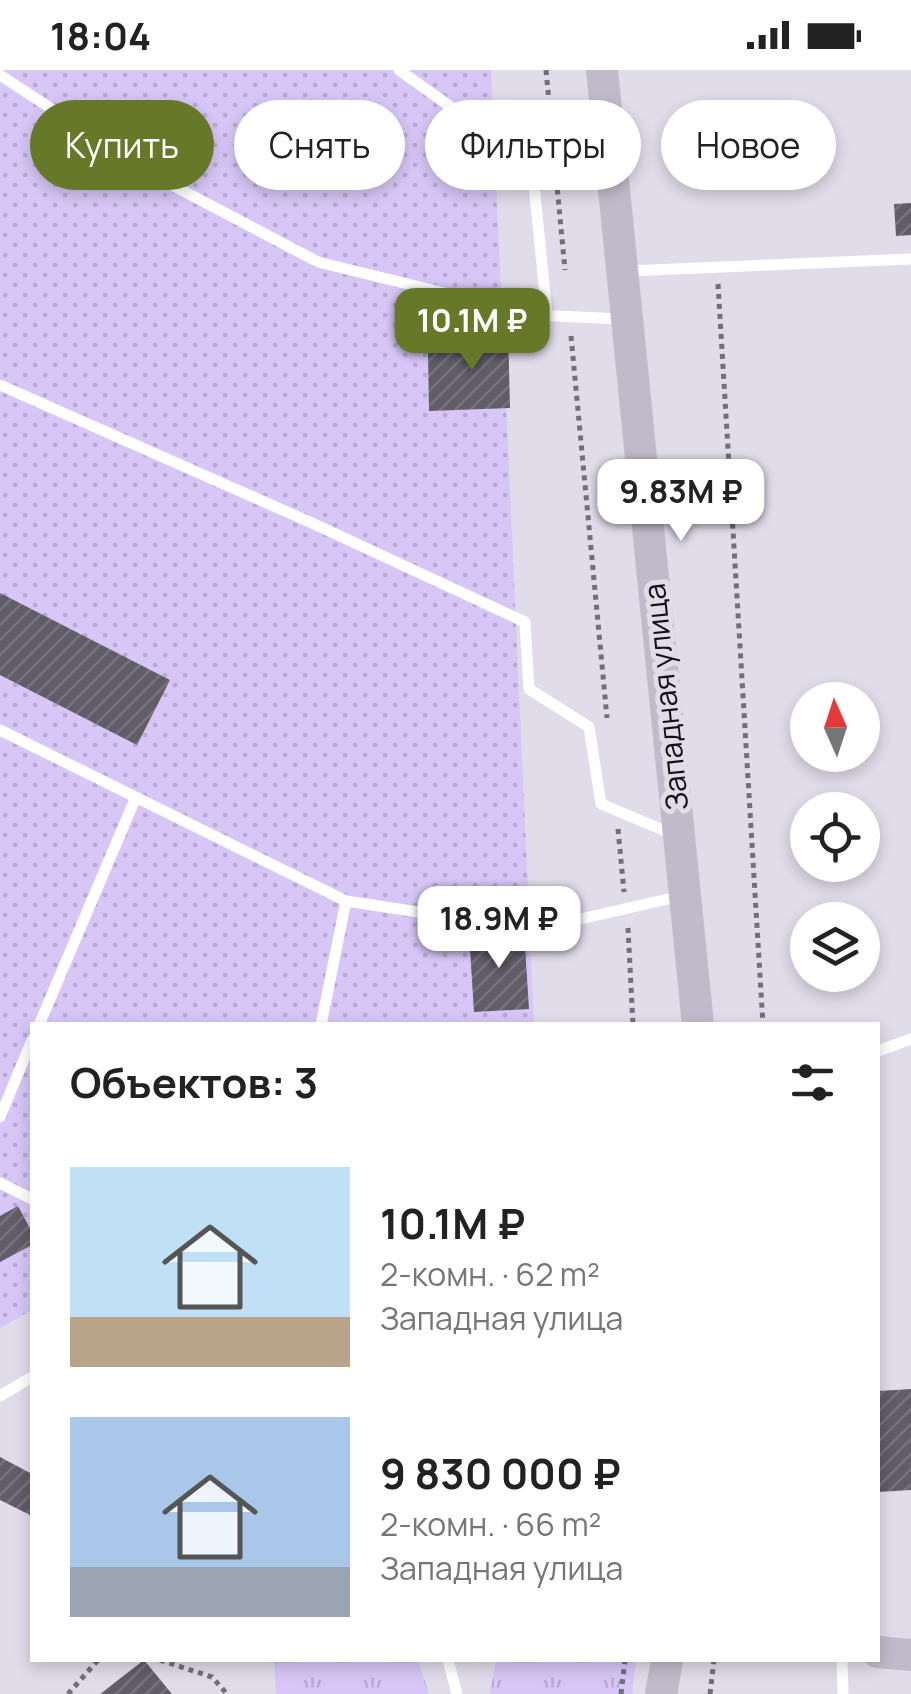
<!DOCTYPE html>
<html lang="ru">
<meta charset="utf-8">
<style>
body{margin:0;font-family:Manrope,sans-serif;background:#f2f2f2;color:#222;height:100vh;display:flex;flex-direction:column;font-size:38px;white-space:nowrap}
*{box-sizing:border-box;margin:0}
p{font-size:32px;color:#767676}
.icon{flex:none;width:55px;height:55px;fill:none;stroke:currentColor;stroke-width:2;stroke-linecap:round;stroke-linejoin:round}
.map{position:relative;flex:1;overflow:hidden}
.drawer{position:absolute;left:30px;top:952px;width:850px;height:640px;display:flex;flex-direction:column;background:#fff;border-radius:0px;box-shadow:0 5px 15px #0003}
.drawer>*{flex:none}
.hud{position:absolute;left:30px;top:30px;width:852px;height:90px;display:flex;gap:20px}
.needle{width:65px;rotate:357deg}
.buttons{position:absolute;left:790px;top:612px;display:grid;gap:20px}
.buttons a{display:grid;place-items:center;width:90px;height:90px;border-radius:50%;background:#fff;box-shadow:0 5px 15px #0003;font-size:50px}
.price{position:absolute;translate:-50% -85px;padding:0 22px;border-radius:20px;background:#fff;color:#222;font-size:32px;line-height:65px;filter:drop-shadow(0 2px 5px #0008)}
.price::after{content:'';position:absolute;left:50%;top:60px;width:30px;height:22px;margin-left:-15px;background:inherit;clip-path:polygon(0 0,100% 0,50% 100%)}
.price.current{background:#677929;color:#fff}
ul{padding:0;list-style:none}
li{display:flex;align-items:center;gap:30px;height:250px;padding:0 40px}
li span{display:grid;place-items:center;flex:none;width:280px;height:200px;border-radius:0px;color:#555}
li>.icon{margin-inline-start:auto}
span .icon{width:120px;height:120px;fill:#fffc;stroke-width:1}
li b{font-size:42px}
h2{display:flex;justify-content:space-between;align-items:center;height:120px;padding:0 40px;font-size:42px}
.chip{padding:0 35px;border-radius:45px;background:#fff;box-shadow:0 5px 15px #0003;font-size:35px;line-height:90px}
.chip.current{background:#677929;color:#fff}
.status{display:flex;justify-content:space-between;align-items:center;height:70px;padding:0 50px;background:#fff;direction:ltr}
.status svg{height:28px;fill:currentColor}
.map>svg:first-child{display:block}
.grass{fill:url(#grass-tufts)}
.garden{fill:url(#garden-dots)}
.building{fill:url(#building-hatch)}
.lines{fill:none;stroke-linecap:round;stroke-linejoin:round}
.path{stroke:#726f78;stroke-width:5;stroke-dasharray:5 5;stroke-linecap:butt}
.service{stroke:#fff;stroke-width:11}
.secondary{stroke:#c1baca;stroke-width:32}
.labels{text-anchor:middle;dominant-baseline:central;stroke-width:10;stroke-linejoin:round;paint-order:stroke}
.street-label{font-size:30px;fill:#121115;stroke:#e1dcea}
</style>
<div class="status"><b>18:04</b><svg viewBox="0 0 49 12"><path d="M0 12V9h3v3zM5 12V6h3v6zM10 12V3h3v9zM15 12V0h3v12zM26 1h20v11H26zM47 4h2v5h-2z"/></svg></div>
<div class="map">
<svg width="911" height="1624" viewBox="0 0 911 1624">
<defs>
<pattern id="grass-tufts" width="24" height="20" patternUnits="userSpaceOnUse" patternTransform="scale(2.5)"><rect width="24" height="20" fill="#d7c6f6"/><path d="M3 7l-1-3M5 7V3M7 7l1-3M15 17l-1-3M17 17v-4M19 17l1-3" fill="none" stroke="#b8a9d2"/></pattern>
<pattern id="garden-dots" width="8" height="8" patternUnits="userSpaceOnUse" patternTransform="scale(2.5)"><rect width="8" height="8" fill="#d7c6f6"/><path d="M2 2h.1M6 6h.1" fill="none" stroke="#b8a9d2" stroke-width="1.8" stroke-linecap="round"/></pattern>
<pattern id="building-hatch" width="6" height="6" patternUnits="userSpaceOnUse" patternTransform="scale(2.5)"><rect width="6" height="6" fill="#605c68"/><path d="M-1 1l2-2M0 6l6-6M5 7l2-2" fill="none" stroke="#76737c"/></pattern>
</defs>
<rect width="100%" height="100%" fill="#e1dcea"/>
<path class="grass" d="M274,1590H418L429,1624H276Z
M496,1590H636L632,1624H490Z"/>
<path class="garden" d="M0,0H491L534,955H32V1240L0,1258Z"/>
<path class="building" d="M911,133V165L896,166L894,134Z
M508,259L510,338L429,341L428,283L460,282V260Z
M0,523L170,610L137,675L0,605Z
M524,861L529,939L474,942L469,863Z
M18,1136L32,1162V1175L0,1192V1146Z
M911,1319V1420L878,1422V1321Z
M0,1387L32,1404V1446L0,1430Z
M144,1590L172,1624H100Z"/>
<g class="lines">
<path class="path" d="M546,0L565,200
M718,214L763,955
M571,266L607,648
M618,759L624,822
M628,858L633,955
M160,1590L212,1607L227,1624
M68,1624L98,1590
M621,1624L625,1590
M710,1624L714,1590"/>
<path class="service" d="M399,0L458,42L527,44L547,245
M0,5L151,104L318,192L534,245L622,249
M626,201L911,189
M0,315L312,453L525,552L529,619L589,657L601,734L675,765
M0,660L346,831L484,852L550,856L681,826
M39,955L136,727
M321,955L346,831
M878,981L911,969
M0,1047L32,970
M0,1113L32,1129
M0,1326L32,1307
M448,1590L457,1624
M842,1590L843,1624"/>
<path class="secondary" d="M602,0L698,955
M878,1582L911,1585
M661,1624L667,1590"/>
</g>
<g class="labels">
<g class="street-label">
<text transform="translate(665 627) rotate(-96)">Западная улица</text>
</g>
</g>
</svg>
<div class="buttons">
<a><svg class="needle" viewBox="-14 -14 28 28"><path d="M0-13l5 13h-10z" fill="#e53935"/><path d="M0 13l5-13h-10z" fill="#767676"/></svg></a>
<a><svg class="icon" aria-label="locate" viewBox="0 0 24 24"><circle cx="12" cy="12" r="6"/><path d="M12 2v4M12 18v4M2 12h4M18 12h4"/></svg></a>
<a><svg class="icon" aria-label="layers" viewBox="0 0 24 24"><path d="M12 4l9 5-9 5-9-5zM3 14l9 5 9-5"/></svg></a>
</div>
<b class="price current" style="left:472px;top:303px">10.1M ₽</b>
<b class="price" style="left:681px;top:474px">9.83M ₽</b>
<b class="price" style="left:499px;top:901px">18.9M ₽</b>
<div class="hud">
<a class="chip current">Купить</a>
<a class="chip">Снять</a>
<a class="chip">Фильтры</a>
<a class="chip">Новое</a>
</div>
<section class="drawer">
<h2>Объектов: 3<svg class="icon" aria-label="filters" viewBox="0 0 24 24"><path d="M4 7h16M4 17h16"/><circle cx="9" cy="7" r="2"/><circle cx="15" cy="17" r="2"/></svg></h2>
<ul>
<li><span style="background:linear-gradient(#bfe0f5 75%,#b9a48a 0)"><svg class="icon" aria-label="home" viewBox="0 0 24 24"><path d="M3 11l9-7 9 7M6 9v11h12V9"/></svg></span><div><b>10.1M ₽</b><p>2-комн. · 62 m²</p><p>Западная улица</p></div></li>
<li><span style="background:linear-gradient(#a9c7e8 75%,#9aa5b1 0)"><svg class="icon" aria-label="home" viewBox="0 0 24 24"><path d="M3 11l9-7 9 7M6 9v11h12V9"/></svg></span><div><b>9 830 000 ₽</b><p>2-комн. · 66 m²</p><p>Западная улица</p></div></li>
</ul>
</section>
</div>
